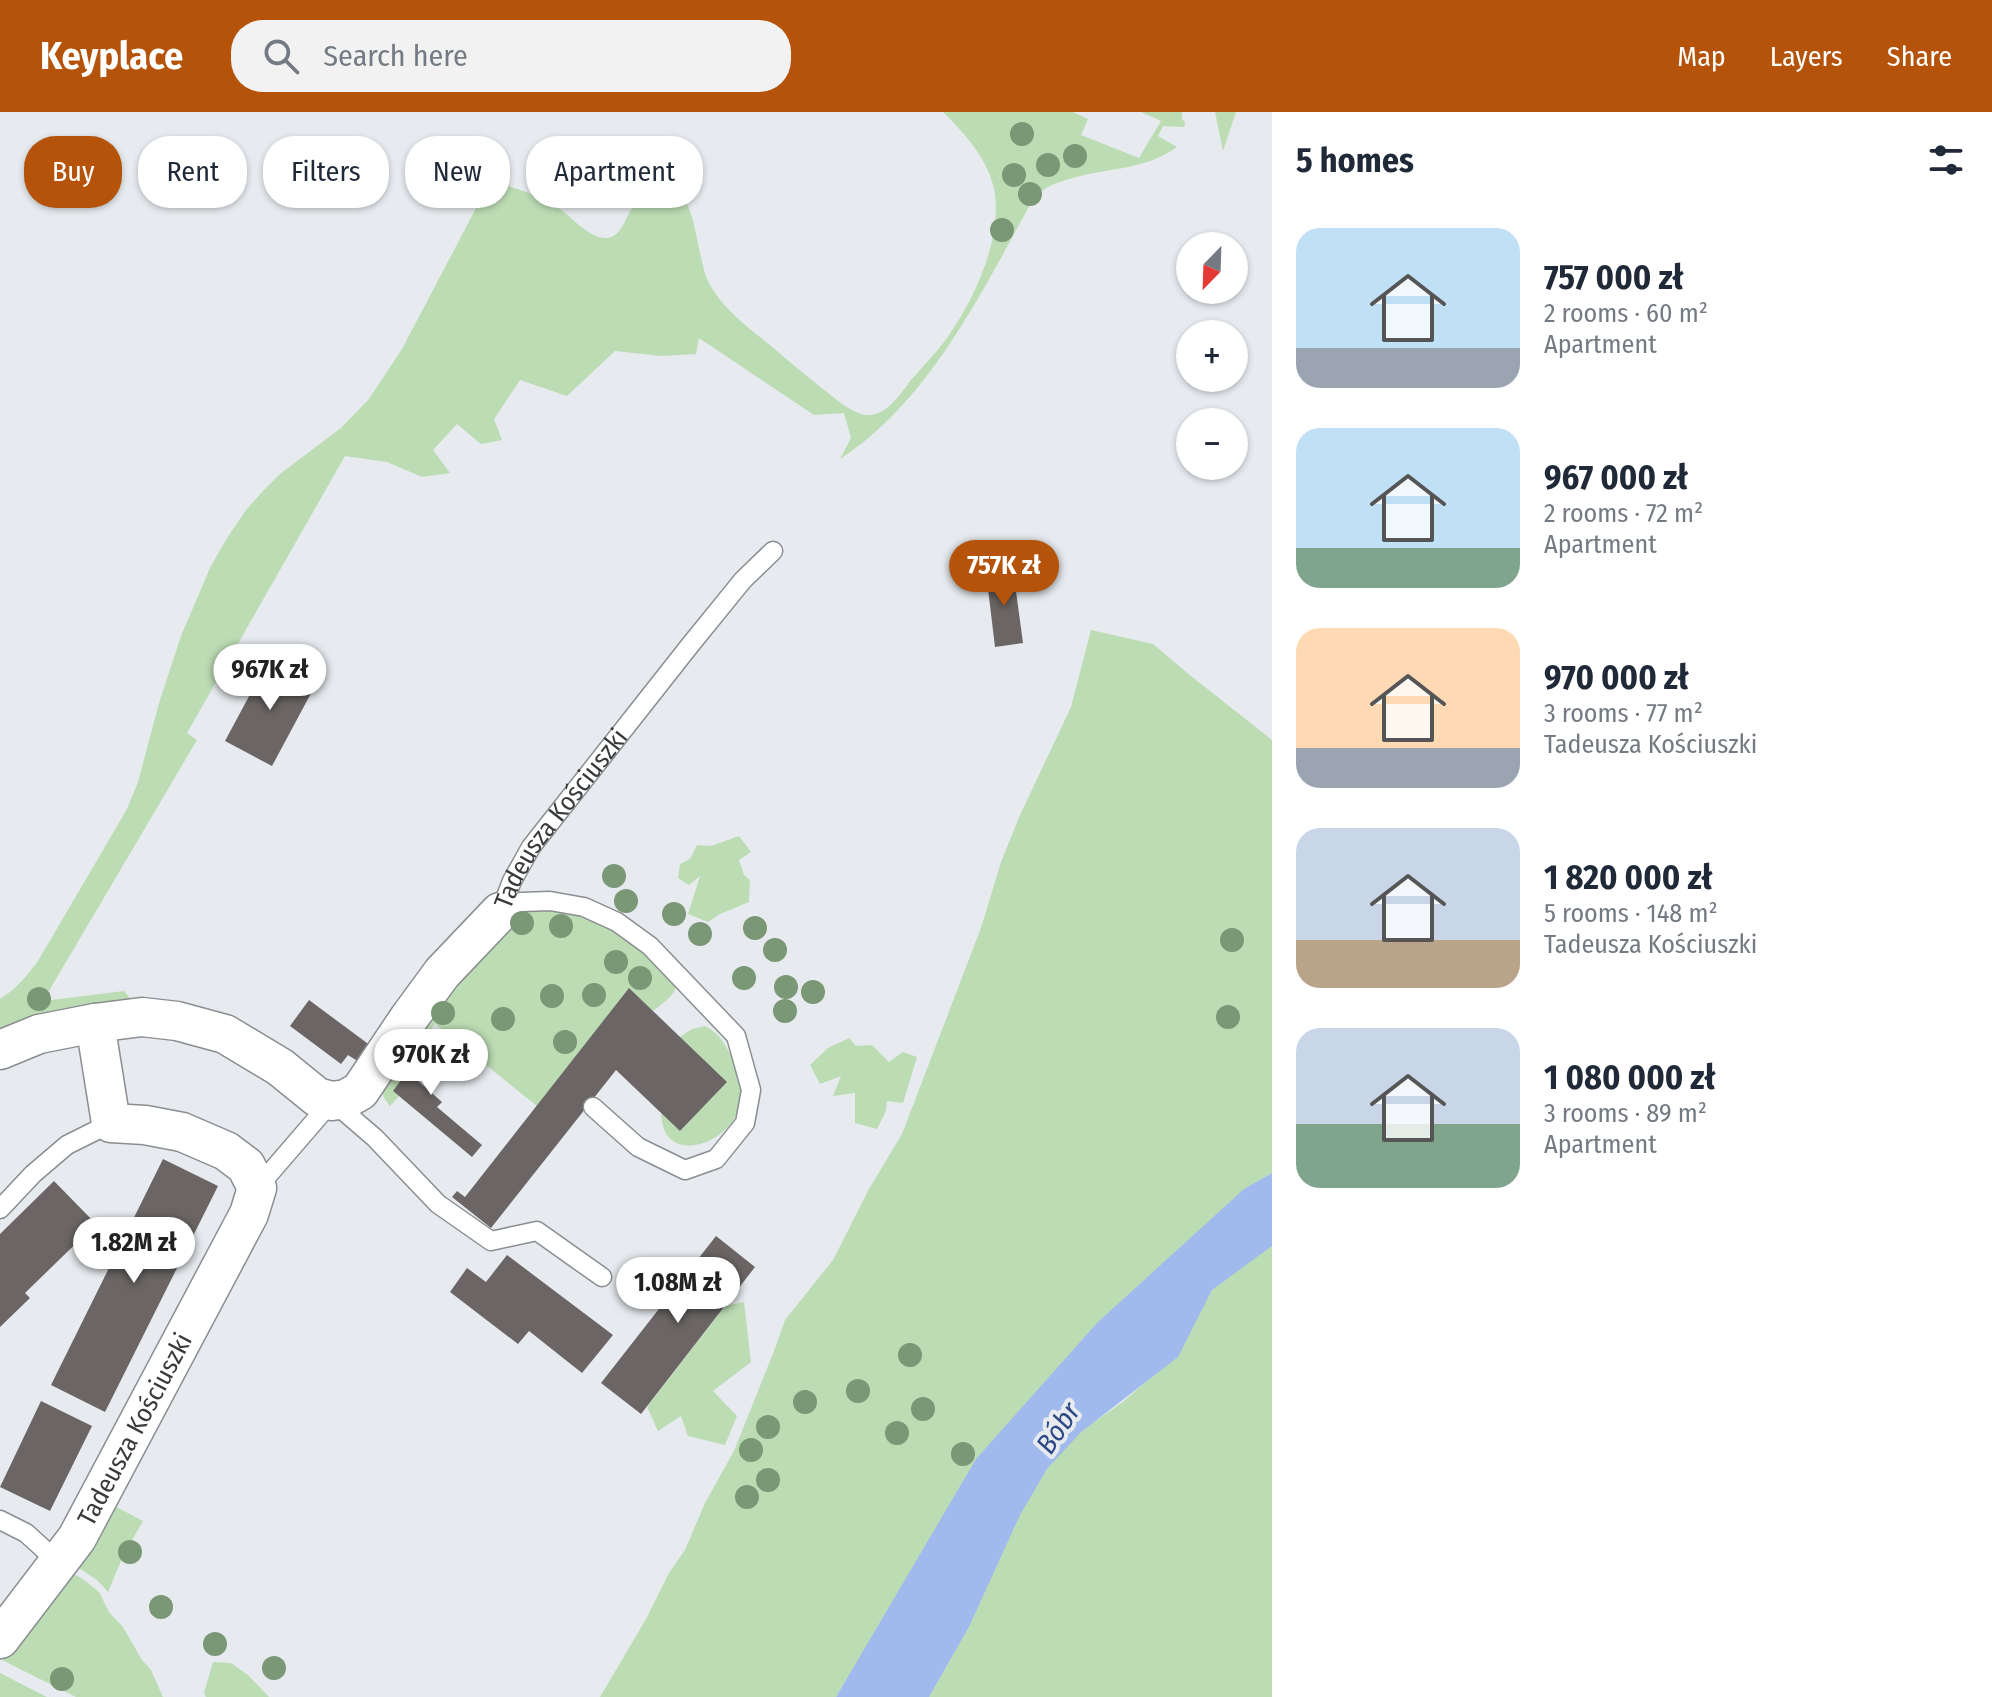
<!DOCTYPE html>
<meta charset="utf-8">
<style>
body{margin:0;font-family:"Fira Sans Condensed",sans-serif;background:#f2f2f3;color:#1f2937;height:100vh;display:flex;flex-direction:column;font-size:30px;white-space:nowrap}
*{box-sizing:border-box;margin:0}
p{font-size:26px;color:#747a83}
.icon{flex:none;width:44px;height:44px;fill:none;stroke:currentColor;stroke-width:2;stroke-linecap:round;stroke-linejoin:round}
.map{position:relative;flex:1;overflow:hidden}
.sheet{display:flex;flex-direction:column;background:#fff;width:720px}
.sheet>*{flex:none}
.top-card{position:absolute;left:24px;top:24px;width:760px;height:72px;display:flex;gap:16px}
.needle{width:52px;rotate:203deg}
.tools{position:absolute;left:1176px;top:120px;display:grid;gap:16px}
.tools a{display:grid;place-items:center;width:72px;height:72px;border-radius:50%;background:#fff;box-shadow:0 2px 6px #0004;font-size:40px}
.price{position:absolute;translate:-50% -68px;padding:0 18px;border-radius:28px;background:#fff;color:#222;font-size:26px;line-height:52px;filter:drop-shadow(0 2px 4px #0008)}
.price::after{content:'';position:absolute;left:50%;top:48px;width:24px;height:18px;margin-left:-12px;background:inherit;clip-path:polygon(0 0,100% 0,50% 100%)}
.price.on{background:#b45309;color:#fff}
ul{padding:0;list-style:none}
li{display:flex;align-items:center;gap:24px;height:200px;padding:0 24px}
li span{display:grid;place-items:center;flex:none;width:224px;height:160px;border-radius:24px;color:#555}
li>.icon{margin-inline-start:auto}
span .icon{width:96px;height:96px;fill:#fffc;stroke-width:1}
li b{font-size:34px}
h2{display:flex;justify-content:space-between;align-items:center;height:96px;padding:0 24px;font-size:34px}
.pill{padding:0 28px;border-radius:32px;background:#fff;box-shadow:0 2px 6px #0004;font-size:28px;line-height:72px}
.pill.on{background:#b45309;color:#fff}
header{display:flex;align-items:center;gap:48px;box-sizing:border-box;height:112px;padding:0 40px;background:#b45309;color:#fff}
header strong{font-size:38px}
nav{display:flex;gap:44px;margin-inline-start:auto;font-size:28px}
.search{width:560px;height:72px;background:#f2f2f3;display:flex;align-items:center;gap:20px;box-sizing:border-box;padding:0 28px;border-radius:32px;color:#747a83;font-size:30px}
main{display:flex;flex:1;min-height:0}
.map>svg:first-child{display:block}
.green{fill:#bcdcb4}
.water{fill:#a1baed}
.building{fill:#6b6665}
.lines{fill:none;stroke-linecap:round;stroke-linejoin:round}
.lane-casing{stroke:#8a8e91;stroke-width:21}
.street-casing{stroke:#8a8e91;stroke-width:41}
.lane{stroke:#fff;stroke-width:18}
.street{stroke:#fff;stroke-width:38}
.tree{fill:#7a9776}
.labels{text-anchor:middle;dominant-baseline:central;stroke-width:8;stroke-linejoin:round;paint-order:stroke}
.street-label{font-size:26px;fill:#393a3c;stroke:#e7ebef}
.water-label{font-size:28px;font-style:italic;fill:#2d4885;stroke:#e7ebef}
</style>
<header>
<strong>Keyplace</strong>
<div class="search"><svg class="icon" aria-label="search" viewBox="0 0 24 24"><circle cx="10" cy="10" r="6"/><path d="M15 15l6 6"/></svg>Search here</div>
<nav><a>Map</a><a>Layers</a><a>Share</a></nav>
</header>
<main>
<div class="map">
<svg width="1272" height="1585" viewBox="0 0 1272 1585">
<rect width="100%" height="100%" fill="#e7ebef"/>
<path class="green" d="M943,0H1073L1088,7L1081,23L1139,46L1161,9L1141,0H1182V7L1185,10L1184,15L1163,14L1158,24L1177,35C1147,57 1111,56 1076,65C1064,69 1052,71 1042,79C1037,83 1033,89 1030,93C980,183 929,289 840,347L851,326L844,301L814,303L699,226L696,242L661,244L615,239L567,284L520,268L494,307L502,328L481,332L457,312L433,338L450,361L422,365L387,350L345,344L187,621L197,628L43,889L124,879L134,891L0,923V887C16,877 27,864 38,849L127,697L138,670L159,591L181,524L210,456L227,426L246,398L263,379L280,362L341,316L369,287L402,237L484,81L493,71C510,72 546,87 560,97C572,106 585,121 599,125C634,135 620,69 667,84C672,85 679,86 684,89C694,94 700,154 708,169C722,197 748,215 771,234C794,254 818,273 842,292C850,297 860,304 870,303C888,302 901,281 911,268C923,254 936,241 947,226C974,188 1001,130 995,82C990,49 966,23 943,0Z
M1215,0H1236L1223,39Z
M1091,518L1153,532L1186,560L1272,628V1061L1245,1077L899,1482L836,1585H600L646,1507L669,1461L685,1438L705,1391L734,1339L774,1239L785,1208L833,1148L869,1077L902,1022L981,816L1001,750L1020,703L1071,595Z
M739,724L751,740L739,748L744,763L750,768L749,790L720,802L708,810L688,802L700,764L689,773L678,766L680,752L690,747L697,733L711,734Z
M524,797C545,797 565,798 585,805C603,811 680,856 675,877C673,885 660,893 653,899L629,877L537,994L435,912L402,955L407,960L394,979L399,984L390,994L384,986L381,975L477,830Z
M705,914C721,922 728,936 734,953C738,962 742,973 742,983C741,1029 662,1061 661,1000L680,1019L726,970L680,925L692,917Z
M849,926L856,934L872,933L889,950L903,940L917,945L903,991L887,989L886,999L877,1017L855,1011V981L833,984L841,964L820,972L810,953L828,936Z
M1272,1129V1585H929L969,1515L1020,1400L1047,1357L1076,1323L1124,1289L1176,1243L1214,1174Z
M744,1190L751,1250L713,1279L737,1304L725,1333L688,1324L681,1304L658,1319L647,1295L725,1194Z
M109,1391L143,1409L123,1444L108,1480L97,1468L71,1451Z
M66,1458L83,1467L99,1480L109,1500L123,1515L142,1548L151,1558L163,1585H76L0,1547Z
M213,1550L231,1551L248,1563L269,1585H206L204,1581Z
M0,1561L47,1585H0Z"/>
<path class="water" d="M1272,1061V1134L1212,1178L1178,1245L1080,1321L1047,1357L1020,1403L969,1515L929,1585H836L976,1347L1097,1211L1244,1077Z"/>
<path class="building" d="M1013,457L1023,531L995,535L986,460Z
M269,547L316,572L272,654L225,629Z
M629,876L727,970L680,1019L616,958L491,1116L452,1085L457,1079L465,1085Z
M309,888L371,934L359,950L348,943L341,952L290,914Z
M426,923L441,934L417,968L442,990L437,995L482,1033L472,1045L393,979L407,960L402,955Z
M163,1047L218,1074L105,1300L51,1273Z
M54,1069L96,1112L25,1181L30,1186L0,1215V1122Z
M716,1124L755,1155L641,1302L601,1271Z
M507,1143L613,1223L582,1261L529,1219L518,1232L450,1180L467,1156L486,1170Z
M41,1289L92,1314L50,1399L0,1375Z"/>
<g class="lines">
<g class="lane-casing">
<g id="lane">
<path d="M500,800L521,790L550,789L584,795L617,810L650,834L736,924L751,978L745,1011L716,1047L685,1058L638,1035L593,995"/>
<path id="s1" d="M500,800L512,769L531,735L691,532L743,468L773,439"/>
<path d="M257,1076L332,989L375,1026L438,1092L491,1129L537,1119L602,1165"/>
<path d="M0,1097L33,1062L67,1033L111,1011"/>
<path d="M0,1408L26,1421L58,1450"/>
</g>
</g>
<g class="street-casing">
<g id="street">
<path d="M0,938L39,922L95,911L142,905L177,909L225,922L280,955L317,985L332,989L346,987L360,979L409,906L442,861L500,800"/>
<path id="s2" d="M0,1527L77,1426L249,1102L257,1076L246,1054L226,1039L182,1020L145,1013L111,1011L95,911"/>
</g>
</g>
<use href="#lane" class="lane"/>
<use href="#street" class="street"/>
</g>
<g class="tree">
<circle cx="1022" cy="22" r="12"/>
<circle cx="1075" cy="44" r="12"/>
<circle cx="1048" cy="53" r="12"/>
<circle cx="1014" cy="63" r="12"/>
<circle cx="1030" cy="82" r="12"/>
<circle cx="1002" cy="118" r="12"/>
<circle cx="614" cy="764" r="12"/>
<circle cx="626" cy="789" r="12"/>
<circle cx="674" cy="802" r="12"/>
<circle cx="522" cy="811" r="12"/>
<circle cx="561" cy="814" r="12"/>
<circle cx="755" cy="816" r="12"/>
<circle cx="700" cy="822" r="12"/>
<circle cx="1232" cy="828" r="12"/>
<circle cx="775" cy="838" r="12"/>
<circle cx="616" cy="850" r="12"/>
<circle cx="640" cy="866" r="12"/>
<circle cx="744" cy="866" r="12"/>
<circle cx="786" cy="875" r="12"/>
<circle cx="813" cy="880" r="12"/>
<circle cx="594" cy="883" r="12"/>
<circle cx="552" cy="884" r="12"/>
<circle cx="39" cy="887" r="12"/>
<circle cx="785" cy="899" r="12"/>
<circle cx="443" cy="901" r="12"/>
<circle cx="1228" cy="905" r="12"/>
<circle cx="503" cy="907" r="12"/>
<circle cx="565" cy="930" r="12"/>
<circle cx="467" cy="933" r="12"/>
<circle cx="910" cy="1243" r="12"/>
<circle cx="858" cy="1279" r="12"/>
<circle cx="805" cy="1290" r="12"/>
<circle cx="923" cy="1297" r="12"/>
<circle cx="768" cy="1315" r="12"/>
<circle cx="897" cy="1321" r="12"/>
<circle cx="751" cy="1338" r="12"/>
<circle cx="963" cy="1342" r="12"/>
<circle cx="768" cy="1368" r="12"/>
<circle cx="747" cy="1385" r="12"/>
<circle cx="130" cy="1440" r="12"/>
<circle cx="161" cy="1495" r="12"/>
<circle cx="215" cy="1532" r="12"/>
<circle cx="274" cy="1556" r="12"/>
<circle cx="62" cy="1567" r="12"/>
</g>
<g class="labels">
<g class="street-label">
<text stroke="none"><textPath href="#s1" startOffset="112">Tadeusza Kościuszki</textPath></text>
<text stroke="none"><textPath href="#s2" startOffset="250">Tadeusza Kościuszki</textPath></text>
</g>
<g class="water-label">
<text transform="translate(1058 1316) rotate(-56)">Bóbr</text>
</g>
</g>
</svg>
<div class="tools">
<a><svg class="needle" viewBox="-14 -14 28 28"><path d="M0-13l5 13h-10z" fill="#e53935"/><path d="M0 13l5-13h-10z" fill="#747a83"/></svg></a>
<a>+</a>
<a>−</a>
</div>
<b class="price on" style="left:1004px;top:496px">757K zł</b>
<b class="price" style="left:270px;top:600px">967K zł</b>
<b class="price" style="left:431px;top:985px">970K zł</b>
<b class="price" style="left:134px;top:1173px">1.82M zł</b>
<b class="price" style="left:678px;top:1213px">1.08M zł</b>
<div class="top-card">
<a class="pill on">Buy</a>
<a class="pill">Rent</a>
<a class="pill">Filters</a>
<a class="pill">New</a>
<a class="pill">Apartment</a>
</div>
</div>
<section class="sheet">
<h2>5 homes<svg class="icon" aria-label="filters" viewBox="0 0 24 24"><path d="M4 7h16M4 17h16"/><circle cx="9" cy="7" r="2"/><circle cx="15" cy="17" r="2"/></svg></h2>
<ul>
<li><span style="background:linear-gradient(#bfe0f5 75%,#9aa5b1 0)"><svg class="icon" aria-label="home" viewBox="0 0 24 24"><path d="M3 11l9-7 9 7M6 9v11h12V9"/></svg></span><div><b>757 000 zł</b><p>2 rooms · 60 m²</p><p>Apartment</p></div></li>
<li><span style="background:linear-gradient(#bfe0f5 75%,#7fa58c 0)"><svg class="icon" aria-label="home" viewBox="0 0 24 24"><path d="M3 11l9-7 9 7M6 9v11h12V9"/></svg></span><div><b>967 000 zł</b><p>2 rooms · 72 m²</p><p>Apartment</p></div></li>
<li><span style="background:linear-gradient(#ffd9b3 75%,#9aa5b1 0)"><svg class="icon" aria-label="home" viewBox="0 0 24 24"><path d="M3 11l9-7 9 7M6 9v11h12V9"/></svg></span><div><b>970 000 zł</b><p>3 rooms · 77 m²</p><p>Tadeusza Kościuszki</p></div></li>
<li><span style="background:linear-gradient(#c9d6e8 70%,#b9a48a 0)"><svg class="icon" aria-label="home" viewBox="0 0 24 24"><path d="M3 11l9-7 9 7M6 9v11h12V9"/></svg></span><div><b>1 820 000 zł</b><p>5 rooms · 148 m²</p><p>Tadeusza Kościuszki</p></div></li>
<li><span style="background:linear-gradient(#c9d6e8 60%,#7fa58c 0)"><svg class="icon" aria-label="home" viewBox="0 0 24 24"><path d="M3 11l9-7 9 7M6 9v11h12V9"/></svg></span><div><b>1 080 000 zł</b><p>3 rooms · 89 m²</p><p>Apartment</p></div></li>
</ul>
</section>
</main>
